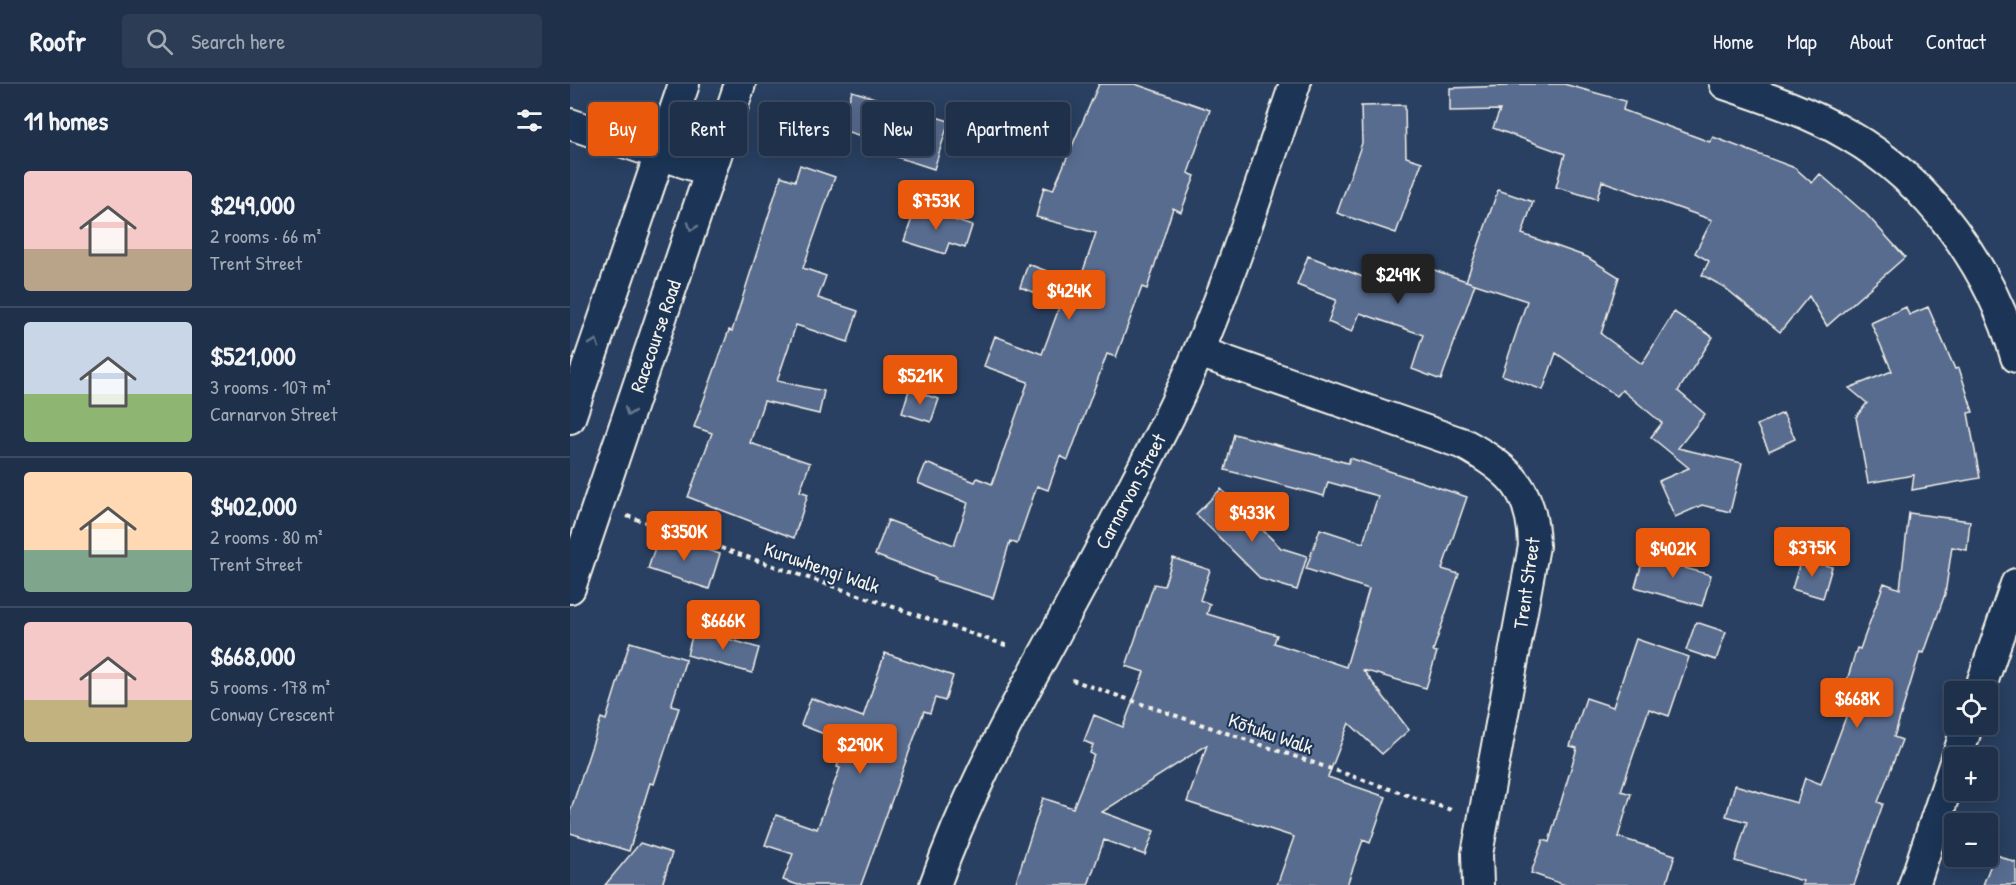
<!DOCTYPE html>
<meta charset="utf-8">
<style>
body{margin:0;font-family:"Patrick Hand",sans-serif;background:#2c3c54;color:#f1f3f6;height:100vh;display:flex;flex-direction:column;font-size:22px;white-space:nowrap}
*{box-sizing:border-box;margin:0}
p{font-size:20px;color:#a1a9b5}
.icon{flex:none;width:33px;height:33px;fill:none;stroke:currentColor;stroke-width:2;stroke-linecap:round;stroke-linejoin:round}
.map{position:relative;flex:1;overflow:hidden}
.sheet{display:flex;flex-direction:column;background:#1f304a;width:570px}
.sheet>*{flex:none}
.top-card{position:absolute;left:18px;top:18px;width:570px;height:54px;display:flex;gap:12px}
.tools{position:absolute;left:1374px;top:597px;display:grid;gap:12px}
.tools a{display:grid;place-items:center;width:54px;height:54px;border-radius:6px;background:#1f304a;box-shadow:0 3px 15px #0003,0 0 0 2px #3c4b62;font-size:30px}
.price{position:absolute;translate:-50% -51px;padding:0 14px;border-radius:6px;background:#ea580c;color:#fff;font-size:20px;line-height:39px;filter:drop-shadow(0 2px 3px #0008)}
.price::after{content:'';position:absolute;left:50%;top:36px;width:18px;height:14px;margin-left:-9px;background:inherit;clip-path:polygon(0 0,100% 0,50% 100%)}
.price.active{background:#222;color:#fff}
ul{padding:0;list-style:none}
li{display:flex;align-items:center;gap:18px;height:150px;padding:0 24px}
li+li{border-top:2px solid #3c4b62}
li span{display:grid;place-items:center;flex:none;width:168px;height:120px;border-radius:6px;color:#555}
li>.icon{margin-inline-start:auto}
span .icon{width:72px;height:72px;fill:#fffc;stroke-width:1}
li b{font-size:26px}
h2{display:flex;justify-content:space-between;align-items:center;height:72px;padding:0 24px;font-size:26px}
.pill{padding:0 21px;border-radius:6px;background:#1f304a;box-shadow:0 3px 15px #0003,0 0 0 2px #3c4b62;font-size:21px;line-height:54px}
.pill.active{background:#ea580c;color:#fff}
header{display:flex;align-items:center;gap:36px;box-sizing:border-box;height:84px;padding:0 30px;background:#1f304a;border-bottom:2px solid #3c4b62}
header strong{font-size:28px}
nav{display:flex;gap:33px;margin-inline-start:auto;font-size:21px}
.search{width:420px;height:54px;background:#2c3c54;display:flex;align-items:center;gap:15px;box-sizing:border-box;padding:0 21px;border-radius:6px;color:#a1a9b5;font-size:22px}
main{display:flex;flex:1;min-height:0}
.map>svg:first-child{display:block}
.building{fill:#586c90;stroke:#f4f1e8;stroke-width:1.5}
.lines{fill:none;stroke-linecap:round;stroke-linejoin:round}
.minor-casing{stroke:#f4f1e8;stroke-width:34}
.path{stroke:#f4f1e8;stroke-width:4;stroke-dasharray:4.5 4.5;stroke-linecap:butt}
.minor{stroke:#1d3557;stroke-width:30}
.oneway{stroke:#68778a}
.labels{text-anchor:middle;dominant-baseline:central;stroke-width:4.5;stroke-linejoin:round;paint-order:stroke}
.street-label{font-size:20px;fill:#f4f1e8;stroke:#1d3557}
</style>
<header>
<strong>Roofr</strong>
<div class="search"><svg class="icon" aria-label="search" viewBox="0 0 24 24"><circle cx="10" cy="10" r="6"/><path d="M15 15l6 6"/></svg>Search here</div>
<nav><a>Home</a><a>Map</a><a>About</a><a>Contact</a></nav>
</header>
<main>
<section class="sheet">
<h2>11 homes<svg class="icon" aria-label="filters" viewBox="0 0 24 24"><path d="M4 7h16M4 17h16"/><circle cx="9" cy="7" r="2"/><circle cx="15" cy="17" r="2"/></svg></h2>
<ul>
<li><span style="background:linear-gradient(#f6c9c9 65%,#b9a48a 0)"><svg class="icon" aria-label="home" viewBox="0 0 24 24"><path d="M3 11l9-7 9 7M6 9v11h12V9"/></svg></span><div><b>$249,000</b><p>2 rooms · 66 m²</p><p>Trent Street</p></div></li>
<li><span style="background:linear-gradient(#c9d6e8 60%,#8fb573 0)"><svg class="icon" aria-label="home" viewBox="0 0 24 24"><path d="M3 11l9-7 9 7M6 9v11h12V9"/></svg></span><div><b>$521,000</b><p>3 rooms · 107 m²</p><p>Carnarvon Street</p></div></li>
<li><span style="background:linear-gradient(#ffd9b3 65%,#7fa58c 0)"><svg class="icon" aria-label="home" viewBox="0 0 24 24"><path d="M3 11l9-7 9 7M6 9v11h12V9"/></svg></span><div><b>$402,000</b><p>2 rooms · 80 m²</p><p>Trent Street</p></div></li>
<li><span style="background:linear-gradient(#f6c9c9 65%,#c2b280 0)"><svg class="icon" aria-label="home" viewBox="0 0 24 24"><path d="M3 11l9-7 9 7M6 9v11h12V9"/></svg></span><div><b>$668,000</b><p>5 rooms · 178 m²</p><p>Conway Crescent</p></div></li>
</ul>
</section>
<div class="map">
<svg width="1446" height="801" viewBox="0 0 1446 801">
<rect width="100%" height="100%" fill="#294062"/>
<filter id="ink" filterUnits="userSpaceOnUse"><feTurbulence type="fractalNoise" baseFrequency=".0167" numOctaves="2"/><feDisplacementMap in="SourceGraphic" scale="12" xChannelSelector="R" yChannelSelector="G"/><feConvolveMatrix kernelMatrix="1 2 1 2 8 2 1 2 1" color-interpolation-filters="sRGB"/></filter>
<g filter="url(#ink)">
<path class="building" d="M529,0H565L640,26L618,89L625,92L611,128L603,124L577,205L572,203L546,273L537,270L498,376L490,372L478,406L467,402L447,460L440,457L423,514L364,496L365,494L305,471L318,436L384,461L398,419L348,399L356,379L405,398L407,394L422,400L458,298L414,282L425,252L472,270L491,219L450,203L458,180L509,199L526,149L466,133L474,103L483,106Z
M939,0H994L1055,17L1053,26L1140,58L1143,53L1225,84L1242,99L1250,90L1297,131L1335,173L1257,242L1239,212L1210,248L1154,203L1132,191L1139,177L1125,169L1142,136L1032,97L1027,115L986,103L995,70L923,44L930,26L880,27V4L938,2Z
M282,7L379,37L364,85L299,64L301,55L269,45Z
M835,21L836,73L852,78L826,149L767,129L792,59L791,22Z
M230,81L265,93L233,184L256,192L248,214L288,227L278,258L226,241L207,297L254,307L249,330L194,317L180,359L240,379L230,407L238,410L224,454L118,413L142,349L124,343L159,246L162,247L211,92L225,97Z
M928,106L963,118L952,150L1017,173L1049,193L1031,250L1072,280L1104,228L1143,253L1108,307L1135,330L1108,364L1172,379L1160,428L1132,421L1105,433L1089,397L1119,384L1081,353L1092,339L1052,306L1047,312L986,269L973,306L932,291L957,217L896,197Z
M346,123L402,142L395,164L379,159L375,170L334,157Z
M738,172L822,204L832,175L905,200L871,296L842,285L853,251L790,229L782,248L758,238L766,216L727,201Z
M1336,223L1339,231L1358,223L1385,285L1389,284L1403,328L1398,329L1410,394L1342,406L1344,391L1298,399L1286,333L1297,319L1279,304L1322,287L1301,239Z
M339,306L369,315L361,338L332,329Z
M1213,329L1225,355L1199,367L1187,341Z
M664,350L778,379L780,374L897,413L872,485L889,490L863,567L867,568L856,604L793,586L839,646L812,670L779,639L758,693L816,713L800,759L793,756L777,801H707L724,753L617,718L637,661L532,728L584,747L575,771L534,756L518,801H445L473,714L503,724L524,671L520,669L523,661L514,657L524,631L553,643L574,588L556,582L584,500L594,502L603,474L640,486L630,516L640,520L637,530L707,551L704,559L776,583L799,505L736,485L750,445L793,459L808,412L758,398L754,412L655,386Z
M651,405L711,464L737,472L727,506L691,495L626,430Z
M1339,429L1400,437L1397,466L1382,463L1375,510L1354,569L1350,568L1324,653L1332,656L1308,718L1313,720L1284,801H1232L1233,797L1165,777L1177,738L1156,732L1165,701L1227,719L1235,694L1251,700L1280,622L1270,619L1287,564L1290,565L1314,499L1330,505Z
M89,451L150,470L139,505L78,485Z
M1093,467L1118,473L1115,484L1141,491L1132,522L1065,503L1074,472L1091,476Z
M1231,475L1262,483L1253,514L1222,505Z
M1126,538L1156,548L1146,576L1116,566Z
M124,545L189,564L182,589L117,571Z
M1066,555L1119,573L1099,632L1079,625L1051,707L1061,710L1048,753L1105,771L1096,801H995L961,789L973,756L979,758L1007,664L1000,662L1016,614L1043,623Z
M60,558L116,575L101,622L109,624L84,700L80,699L59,767L0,749V728L31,634L36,636Z
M315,569L383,592L375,617L365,614L360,629L354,627L291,801H228L213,796L223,770L195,761L206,731L247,745L270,684L267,683L275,658L231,641L241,614L293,633Z
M70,759L102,769L92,801H35Z
M1425,770L1446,779V801H1413Z"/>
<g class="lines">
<g class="minor-casing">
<path id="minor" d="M1155,0C1197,14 1239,28 1278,51C1359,97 1421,184 1446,273
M0,40L140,87
M629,268L894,360C941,386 963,406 964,462L907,770L908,801
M0,334L114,0
M0,504L170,0
M1409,608L1446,500
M1387,674L1398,640
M365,801C393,722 431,649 471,576C515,496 557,416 598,335C651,227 686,113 725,0
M1344,801L1384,681"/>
</g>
<path class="path" d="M57,432L438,562
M502,596L884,727"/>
<use href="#minor" class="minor"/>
</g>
<defs><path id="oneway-chevron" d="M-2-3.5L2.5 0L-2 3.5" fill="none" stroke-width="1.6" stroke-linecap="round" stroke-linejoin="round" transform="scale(1.5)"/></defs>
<g class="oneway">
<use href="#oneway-chevron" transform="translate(122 143) rotate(109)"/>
<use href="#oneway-chevron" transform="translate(25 259) rotate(-71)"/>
<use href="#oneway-chevron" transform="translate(59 328) rotate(109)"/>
</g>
</g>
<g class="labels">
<g class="street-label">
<text transform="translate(85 252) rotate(-71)">Racecourse Road</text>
<text transform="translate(560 407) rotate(-62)">Carnarvon Street</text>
<text transform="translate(252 483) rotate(19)">Kuruwhengi Walk</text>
<text transform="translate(956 499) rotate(-82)">Trent Street</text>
<text transform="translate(701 649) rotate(19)">Kōtuku Walk</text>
</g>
</g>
</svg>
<div class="tools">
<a><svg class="icon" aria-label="locate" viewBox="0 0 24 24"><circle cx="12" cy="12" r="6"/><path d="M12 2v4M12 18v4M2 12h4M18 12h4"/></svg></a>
<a>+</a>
<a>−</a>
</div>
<b class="price" style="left:366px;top:147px">$753K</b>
<b class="price active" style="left:828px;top:221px">$249K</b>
<b class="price" style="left:499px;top:237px">$424K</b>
<b class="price" style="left:350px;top:322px">$521K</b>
<b class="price" style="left:682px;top:459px">$433K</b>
<b class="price" style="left:114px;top:478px">$350K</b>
<b class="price" style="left:1242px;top:494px">$375K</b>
<b class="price" style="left:1103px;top:495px">$402K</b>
<b class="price" style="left:153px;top:567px">$666K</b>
<b class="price" style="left:1287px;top:645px">$668K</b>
<b class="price" style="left:290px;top:691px">$290K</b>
<div class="top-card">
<a class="pill active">Buy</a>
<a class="pill">Rent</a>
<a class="pill">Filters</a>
<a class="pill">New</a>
<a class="pill">Apartment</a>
</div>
</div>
</main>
